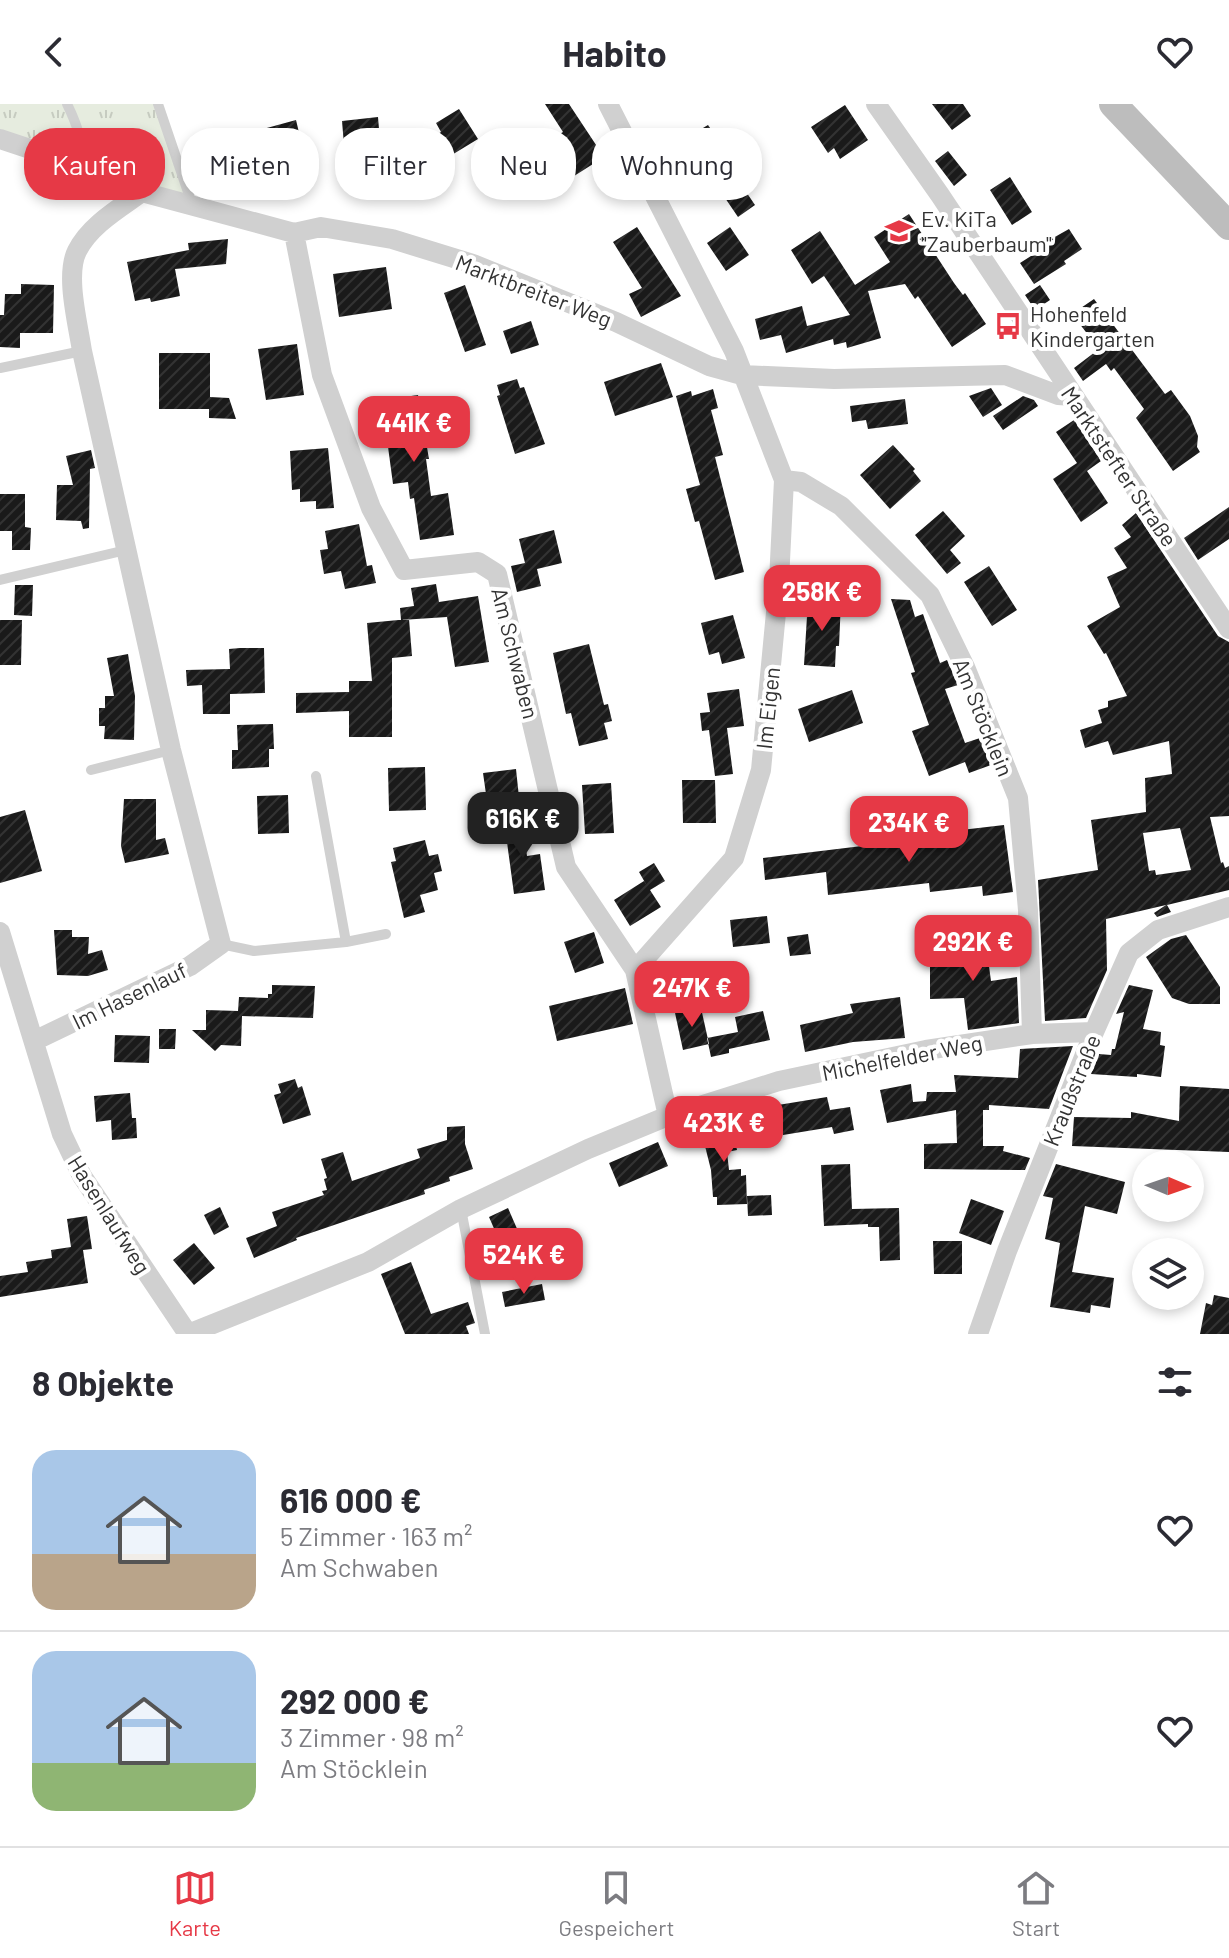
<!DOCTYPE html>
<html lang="de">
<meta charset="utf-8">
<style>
body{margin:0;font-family:Barlow,sans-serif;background:#f7f7f7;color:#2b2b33;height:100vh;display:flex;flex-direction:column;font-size:30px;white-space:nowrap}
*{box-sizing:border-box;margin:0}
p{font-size:26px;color:#7c7c81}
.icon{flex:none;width:44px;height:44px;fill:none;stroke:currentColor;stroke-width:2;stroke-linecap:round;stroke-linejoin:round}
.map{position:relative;height:1230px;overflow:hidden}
.side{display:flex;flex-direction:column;background:#fff;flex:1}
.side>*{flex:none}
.hud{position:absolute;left:24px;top:24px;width:800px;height:72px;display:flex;gap:16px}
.needle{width:52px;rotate:92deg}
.tools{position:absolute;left:1132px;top:1046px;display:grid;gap:16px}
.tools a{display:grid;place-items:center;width:72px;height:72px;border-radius:50%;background:#fff;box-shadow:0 4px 12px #0003;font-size:40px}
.price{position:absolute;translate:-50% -68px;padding:0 18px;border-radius:16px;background:#e63946;color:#fff;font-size:26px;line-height:52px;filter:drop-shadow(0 2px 4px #0008)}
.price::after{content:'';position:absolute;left:50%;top:48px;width:24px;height:18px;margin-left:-12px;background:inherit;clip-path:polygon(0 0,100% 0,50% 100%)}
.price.selected{background:#222;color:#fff}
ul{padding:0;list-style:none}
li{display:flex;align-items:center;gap:24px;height:200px;padding:0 32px}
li+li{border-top:2px solid #e1e1e2}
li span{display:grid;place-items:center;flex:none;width:224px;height:160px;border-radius:24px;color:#555}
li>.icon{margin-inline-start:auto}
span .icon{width:96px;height:96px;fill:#fffc;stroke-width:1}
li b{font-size:34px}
h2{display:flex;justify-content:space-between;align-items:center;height:96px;padding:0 32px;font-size:34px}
.tag{padding:0 28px;border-radius:32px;background:#fff;box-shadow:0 4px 12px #0003;font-size:28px;line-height:72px}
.tag.selected{background:#e63946;color:#fff}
header{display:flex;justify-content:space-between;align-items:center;height:104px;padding:0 32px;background:#fff;font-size:36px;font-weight:700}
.dock{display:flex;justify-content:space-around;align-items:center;height:112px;border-top:2px solid #e1e1e2;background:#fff;font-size:22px;color:#7c7c81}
.dock a{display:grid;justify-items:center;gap:4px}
.dock .selected{color:#e63946}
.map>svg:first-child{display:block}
.grass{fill:url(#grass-tufts)}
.building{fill:url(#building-hatch);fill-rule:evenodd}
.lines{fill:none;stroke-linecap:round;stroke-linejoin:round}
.service{stroke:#d0d0d0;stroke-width:10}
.minor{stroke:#d0d0d0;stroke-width:20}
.secondary{stroke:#bdbdbd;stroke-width:28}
.labels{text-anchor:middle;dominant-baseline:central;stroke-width:8;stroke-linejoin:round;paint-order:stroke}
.poi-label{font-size:22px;fill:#333;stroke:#fff;text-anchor:start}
.street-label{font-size:22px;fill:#333;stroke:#fff}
</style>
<header><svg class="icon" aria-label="back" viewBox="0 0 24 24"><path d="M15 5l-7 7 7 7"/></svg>Habito<svg class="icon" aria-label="heart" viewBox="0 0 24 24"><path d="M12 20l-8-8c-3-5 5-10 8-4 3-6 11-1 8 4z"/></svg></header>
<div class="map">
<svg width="1229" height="1230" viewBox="0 0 1229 1230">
<defs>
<pattern id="grass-tufts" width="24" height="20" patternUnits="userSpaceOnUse" patternTransform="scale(2)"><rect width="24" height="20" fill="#e6ecdf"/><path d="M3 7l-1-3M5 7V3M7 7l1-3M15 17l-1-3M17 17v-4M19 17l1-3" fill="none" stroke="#c6cbc0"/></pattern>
<pattern id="building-hatch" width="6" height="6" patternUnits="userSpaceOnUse" patternTransform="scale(2)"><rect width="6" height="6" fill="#1a1a1a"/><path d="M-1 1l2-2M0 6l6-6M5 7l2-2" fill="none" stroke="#333"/></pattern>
</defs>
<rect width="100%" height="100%" fill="#fff"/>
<path class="grass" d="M0,0H158L193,102L0,35Z"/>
<path class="building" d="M545,0H569L604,53L571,74L547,38L563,28Z
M932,0H963L971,12L952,26Z
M845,1L868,36L840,55L834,44L828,49L811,23Z
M459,5L478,35L432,63L418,42L441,28L436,19Z
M378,13L384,85L348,89L342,17Z
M296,16L306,58L278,66L277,61L214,81L205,52L230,44L227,35Z
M708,21L720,38L717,40L734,65L732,67L755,101L738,113L706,66L688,79L666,46Z
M948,47L967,71L954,82L935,57Z
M1010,73L1032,108L1012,121L990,86Z
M909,110L954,179L963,191L965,189L986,220L952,243L918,192L915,195L905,180L868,187L881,234L847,244L846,238L834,241L833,235L786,249L781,231L760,236L755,215L802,202L807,222L850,211L824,172L812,180L791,146L820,127L855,181L890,158L874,133Z
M637,123L681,192L641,213L629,190L642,184L613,138Z
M730,123L749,151L726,167L707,139Z
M1069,125L1082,145L1064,157L1066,160L1034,180L1020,159L1031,152L1028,148Z
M228,135L226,160L175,165L180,192L151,198L150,194L135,197L127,158L189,146L188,139Z
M386,163L392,205L339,213L333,170Z
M21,180L54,181L53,229H20V244L0,243V211H4L5,190H21Z
M465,181L486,241L465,248L444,189Z
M1040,181L1050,196L1035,206L1025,191Z
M1094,195L1165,290L1171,286L1190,312L1198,332L1197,343L1200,348L1173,367L1136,314L1144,305L1114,264L1111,267L1106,260L1083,277L1074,264L1099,245L1072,210Z
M531,217L539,241L511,250L503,227Z
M297,240L304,291L266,296L258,245Z
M159,249H210V293L229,294L236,315L209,314V305H159Z
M661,259L673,293L615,312L604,278Z
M517,275L520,284L524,283L545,340L515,350L497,292L500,291L497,281Z
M991,284L1002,301L983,313L969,292Z
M713,285L718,304L711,306L723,351L715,353L744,468L715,476L699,417L695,418L686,385L700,381L676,292L691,287L692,292Z
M418,291L429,355H426L431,392L448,389L454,431L420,436L414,394L410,395L408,378L393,380L386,328L381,329L377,297Z
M1023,292L1034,296L1038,302L1003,326L993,312Z
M905,295L908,320L868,325L866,316L852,318L850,302Z
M1074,316L1101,357L1087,367L1108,399L1081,418L1053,375L1077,359L1056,328Z
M893,341L915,365L913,367L921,377L890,405L860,371Z
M328,344L334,404L316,405V397L300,398V385L292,386L290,347Z
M91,346L95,364L90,365L89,424L83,425L81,417L56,416L57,381H73L66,352Z
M0,390H25V423L31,424L30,446H12V427H0Z
M1229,403V435L1198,456L1184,434Z
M943,407L965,432L950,446L961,459L947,470L915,431Z
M1136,409L1218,532L1229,538V712L1210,713L1221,759L1223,758L1225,764L1229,762V786L1167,801L1171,808L1157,813L1154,809L1166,801L1106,815L1107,866L1086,914L1045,917L1038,776L1098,766L1091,716L1146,708L1145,674L1172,670L1169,637L1113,651L1108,637L1085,644L1080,626L1102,619L1098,606L1108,603V597L1127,592L1106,549L1104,550L1087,522L1120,503L1107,473L1127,464L1114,444L1131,433L1122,421ZM1180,724L1191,766L1156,771L1155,766L1149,767L1143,729Z
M359,420L367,462L372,461L376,479L345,485L341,467L324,470L320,446L328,445L325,427Z
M554,426L562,459L537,465L541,482L517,488L511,462L525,459L519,435Z
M989,462L1017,506L992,522L964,478Z
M436,480L439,498L478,492L489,558L455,563L447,513L401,516L400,504L414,502L411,484Z
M15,481H33L32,512L14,511Z
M891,495L910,496L915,513L923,510L940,559L947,556L958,581L945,585L965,639L980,634L991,661L969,669L965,658L929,672L912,627L929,621L911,569L915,568Z
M808,496L841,497L839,542H836L835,563L804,561Z
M733,511L745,554L722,560L719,548L709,551L701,519Z
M409,515L412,552L392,554V633H349V607L296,609V589L349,588V577H372L367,519Z
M0,516H22L21,561H0Z
M589,540L604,601L608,600L612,617L604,619L608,635L579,642L571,609L566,610L553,549Z
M240,544H264L265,589L230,590V610H203L202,581L187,582L186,566L230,565L229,545Z
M128,550L135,592L134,636L104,635L105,622H99V604H105V592H114L107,554Z
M739,585L744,622L727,624L733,670L715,672L709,626L702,627L700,609L710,608L707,589Z
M852,586L863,619L809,638L798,605Z
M273,620L274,645H269V663L232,665V646H238L237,621Z
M425,663L426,706L389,707L388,664Z
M516,665L520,703L488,704L483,669Z
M682,676H715L716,719H683Z
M611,679L614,729L585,730L582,681Z
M288,691L289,729L258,730L257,692Z
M124,695H156V736L165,734L169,750L125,759L121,742Z
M25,706L42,767L0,779V713Z
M521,711L527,752L540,750L545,786L514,790L504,716Z
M1004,721L1013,788L983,792L982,782L930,788L929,779L828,791L826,768L765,776L763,754L928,734L927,730Z
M425,736L429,752L438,750L442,767L434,769L438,786L420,791L425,808L404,814L391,758L396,757L393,744Z
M654,759L665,777L650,786L661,803L630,822L614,796L644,777L647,782L639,768Z
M767,812L770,839L733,843L730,816Z
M54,826H72V833H89L88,850L102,846L108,866L88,872L57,871Z
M594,828L604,859L575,869L564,838Z
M808,830L811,850L790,852L787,833Z
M1186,831L1220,883V900H1189L1172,894L1146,853L1171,835Z
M985,833L991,877L1017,873L1019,919L968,926L964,894L930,895V840Z
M272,881L315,882L313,914L242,912L241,942L221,941L215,947L192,926H206V906L238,907L239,893L268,894V890H272Z
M1129,881L1153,886L1143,925L1161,928L1160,941L1165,942L1161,973L1137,970V973L1091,970L1099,950L1111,951L1112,945H1115L1124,908L1116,910Z
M625,884L633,920L557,937L549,902Z
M900,893L905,934L853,938L805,948L800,921L853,909L850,900Z
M701,904L709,940L683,946L675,909Z
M763,907L770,936L729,945V949L711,953L707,934L738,928L735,913Z
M159,925H176L175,945H159Z
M115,931L150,932L149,959L114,958Z
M1073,942L1049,1005L989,1001V1006H983V1042H1004L1003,1047L1030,1054L1025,1066L924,1065V1040L957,1039L956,1006L887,1019L880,986L911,980L913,998L926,997L927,988H956L954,971L1018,974L1020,945Z
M295,975L298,984L302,982L311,1011L283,1020L274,991L281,989L278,980Z
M1180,982L1229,985V1048L1072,1042L1074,1013L1131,1014V1008L1179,1017Z
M130,989L132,1014H136L137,1034L112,1036L111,1016L96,1018L94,992Z
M827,993L830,1006L850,1003L854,1026L834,1030L832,1023L783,1031L778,1001Z
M730,1015L737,1046L727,1048L729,1066L741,1065V1072L746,1071L747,1100L717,1101V1093H713L711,1066L700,1022Z
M465,1022V1040L473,1065L449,1073L450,1077L424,1086L425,1090L296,1134L297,1136L254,1154L246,1134L277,1122L272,1108L324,1091L322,1087L327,1086L324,1075L327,1074L321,1055L343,1048L352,1077L420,1054L417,1045L447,1036V1023Z
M658,1038L668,1062L619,1083L609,1059Z
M850,1060L852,1105L899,1104L900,1156L880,1157L879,1123H868V1120L824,1122L821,1061Z
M1056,1060L1125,1078L1117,1110L1085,1102L1072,1168L1114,1174L1110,1204L1091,1201L1090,1209L1050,1203L1060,1139L1045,1135L1053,1094L1043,1092Z
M771,1091L772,1111L748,1112L747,1092Z
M971,1095L1004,1107L991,1141L959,1129Z
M220,1103L229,1123L214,1131L204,1111Z
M508,1104L518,1127L499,1136L489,1113Z
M87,1112L92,1145L83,1146L88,1179L0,1193V1172L28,1168L26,1158L52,1154L51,1146L71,1143L67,1115Z
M933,1137H962V1170H934Z
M194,1139L215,1164L194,1181L173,1156Z
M411,1158L431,1210L468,1198L475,1219L466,1222L469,1230H405L381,1170Z
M542,1180L545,1196L505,1203L502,1188Z
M1214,1191L1229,1194V1230H1200L1206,1199L1212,1201Z"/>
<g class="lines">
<path class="service" d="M67,0C77,20 84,41 84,63
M158,0L192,100
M0,264L82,247
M0,476L126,446
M91,666L171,646
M316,672L346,838
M221,840L254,847L346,838L386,830
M461,1105L485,1230"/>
<path class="minor" d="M608,0L734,247L784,376L779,477L761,666L734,754L635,866L668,1012
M876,0L940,91L1229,525
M0,35L84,63L142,88L294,129L321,123L392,135L473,160L616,218L709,262L742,271L834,275L1005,271L1058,291L1073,292
M294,129L322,271L371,404L404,466L478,458L497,470L566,763L635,866
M784,376L801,378L841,402L930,491L965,563L1018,694L1028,806L1032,930
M0,828L62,1030L82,1072L188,1230L368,1158L461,1105L588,1045L668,1012L779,977L926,946L1032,930L1094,928
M34,937L190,862L221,840L171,646L82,247C78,220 65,171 77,147C90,121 120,104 142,88
M978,1230L1007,1147L1094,928L1129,849L1158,826L1229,803"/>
<path class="secondary" d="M1113,0L1229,122"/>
</g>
<defs>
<g id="school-bare" transform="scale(2.16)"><path d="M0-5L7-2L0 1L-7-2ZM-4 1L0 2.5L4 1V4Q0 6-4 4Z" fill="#e63946" stroke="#fff" stroke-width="2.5" paint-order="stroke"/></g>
<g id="bus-bare" transform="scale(2.16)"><path d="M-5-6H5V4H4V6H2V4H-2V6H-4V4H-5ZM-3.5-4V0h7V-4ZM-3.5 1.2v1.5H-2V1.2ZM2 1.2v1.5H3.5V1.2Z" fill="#e63946" stroke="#fff" stroke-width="2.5" paint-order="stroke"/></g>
</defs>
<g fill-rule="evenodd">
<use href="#school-bare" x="899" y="127"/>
<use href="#bus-bare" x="1008" y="222"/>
</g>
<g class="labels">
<g class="poi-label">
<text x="921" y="114">Ev. KiTa<tspan x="921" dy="25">"Zauberbaum"</tspan></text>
<text x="1030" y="209">Hohenfeld<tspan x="1030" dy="25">Kindergarten</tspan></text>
</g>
<g class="street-label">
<text transform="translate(534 186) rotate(21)">Marktbreiter Weg</text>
<text transform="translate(1120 362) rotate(56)">Marktstefter Straße</text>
<text transform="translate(516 549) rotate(76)">Am Schwaben</text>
<text transform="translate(767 604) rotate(-84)">Im Eigen</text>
<text transform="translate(984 613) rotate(68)">Am Stöcklein</text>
<text transform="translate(129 891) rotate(-26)">Im Hasenlauf</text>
<text transform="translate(902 953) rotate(-11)">Michelfelder Weg</text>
<text transform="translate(1071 986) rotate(-68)">Kraußstraße</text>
<text transform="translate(110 1110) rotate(58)">Hasenlaufweg</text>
</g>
</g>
</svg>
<div class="tools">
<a><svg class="needle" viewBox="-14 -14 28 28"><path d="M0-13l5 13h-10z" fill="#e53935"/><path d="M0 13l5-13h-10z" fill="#7c7c81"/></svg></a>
<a><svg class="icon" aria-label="layers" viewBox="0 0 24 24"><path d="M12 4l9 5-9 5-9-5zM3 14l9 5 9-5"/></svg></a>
</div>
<b class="price" style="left:414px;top:360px">441K €</b>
<b class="price" style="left:822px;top:529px">258K €</b>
<b class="price selected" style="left:523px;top:756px">616K €</b>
<b class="price" style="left:909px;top:760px">234K €</b>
<b class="price" style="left:973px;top:879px">292K €</b>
<b class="price" style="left:692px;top:925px">247K €</b>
<b class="price" style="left:724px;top:1060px">423K €</b>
<b class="price" style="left:524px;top:1192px">524K €</b>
<div class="hud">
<a class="tag selected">Kaufen</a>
<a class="tag">Mieten</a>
<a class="tag">Filter</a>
<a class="tag">Neu</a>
<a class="tag">Wohnung</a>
</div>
</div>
<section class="side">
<h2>8 Objekte<svg class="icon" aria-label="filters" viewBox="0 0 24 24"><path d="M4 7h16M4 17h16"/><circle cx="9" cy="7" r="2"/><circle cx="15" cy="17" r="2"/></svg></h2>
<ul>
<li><span style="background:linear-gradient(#a9c7e8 65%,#b9a48a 0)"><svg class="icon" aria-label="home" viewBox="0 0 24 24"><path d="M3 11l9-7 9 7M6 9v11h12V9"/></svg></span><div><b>616 000 €</b><p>5 Zimmer · 163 m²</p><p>Am Schwaben</p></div><svg class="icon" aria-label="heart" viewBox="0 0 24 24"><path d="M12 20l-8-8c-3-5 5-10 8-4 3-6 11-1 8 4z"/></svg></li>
<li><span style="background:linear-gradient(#a9c7e8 70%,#8fb573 0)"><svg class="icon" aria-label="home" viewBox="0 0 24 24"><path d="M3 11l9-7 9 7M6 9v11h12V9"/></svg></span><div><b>292 000 €</b><p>3 Zimmer · 98 m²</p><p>Am Stöcklein</p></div><svg class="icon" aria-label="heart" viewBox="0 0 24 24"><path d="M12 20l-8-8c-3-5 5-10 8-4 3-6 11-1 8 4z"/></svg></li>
</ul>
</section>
<nav class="dock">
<a class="selected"><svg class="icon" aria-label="map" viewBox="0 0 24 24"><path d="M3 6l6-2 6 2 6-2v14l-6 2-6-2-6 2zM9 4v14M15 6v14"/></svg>Karte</a>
<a><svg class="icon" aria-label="saved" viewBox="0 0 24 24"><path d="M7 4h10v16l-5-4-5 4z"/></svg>Gespeichert</a>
<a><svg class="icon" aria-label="home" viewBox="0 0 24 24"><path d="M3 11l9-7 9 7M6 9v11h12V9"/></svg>Start</a>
</nav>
